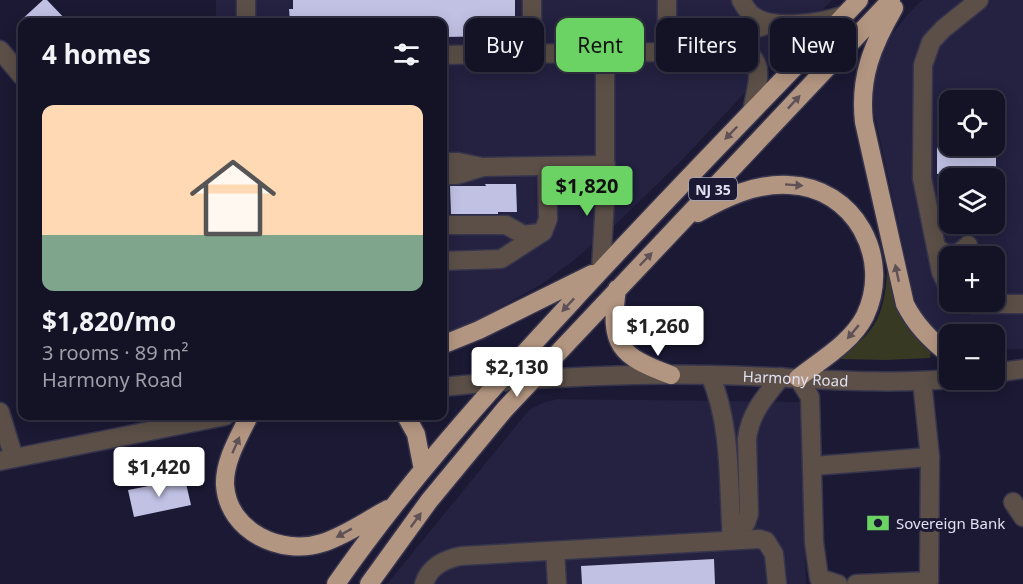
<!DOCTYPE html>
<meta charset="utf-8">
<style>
body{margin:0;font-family:"Noto Sans",sans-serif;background:#1d1c2e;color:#f1f3f6;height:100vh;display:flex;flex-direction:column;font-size:22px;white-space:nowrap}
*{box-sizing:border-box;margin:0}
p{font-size:20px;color:#9d9ea7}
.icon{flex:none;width:33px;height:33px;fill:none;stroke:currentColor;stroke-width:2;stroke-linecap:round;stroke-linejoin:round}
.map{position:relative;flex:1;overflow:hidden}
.panel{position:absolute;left:18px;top:18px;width:429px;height:402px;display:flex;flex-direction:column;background:#141326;border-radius:12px;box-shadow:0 3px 15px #0003,0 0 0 2px #333243}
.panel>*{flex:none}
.guide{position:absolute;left:465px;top:18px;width:468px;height:54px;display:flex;gap:12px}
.buttons{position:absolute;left:939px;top:90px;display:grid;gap:12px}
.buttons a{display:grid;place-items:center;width:66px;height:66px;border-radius:12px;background:#141326;box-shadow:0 3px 15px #0003,0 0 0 2px #333243;font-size:30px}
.price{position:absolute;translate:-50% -51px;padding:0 14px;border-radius:6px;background:#fff;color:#222;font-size:20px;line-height:39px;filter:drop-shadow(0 2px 3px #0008)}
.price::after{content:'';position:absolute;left:50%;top:36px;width:18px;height:14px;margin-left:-9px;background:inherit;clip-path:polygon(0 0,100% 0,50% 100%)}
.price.current{background:#6bd363;color:#111}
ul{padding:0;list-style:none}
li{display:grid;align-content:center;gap:12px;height:318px;padding:0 24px}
li span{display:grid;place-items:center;height:186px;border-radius:12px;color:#555}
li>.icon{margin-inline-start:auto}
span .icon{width:108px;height:108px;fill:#fffc;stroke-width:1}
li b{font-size:26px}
h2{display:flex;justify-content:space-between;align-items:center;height:72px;padding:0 24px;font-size:26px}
.pill{padding:0 21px;border-radius:12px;background:#141326;box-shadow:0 3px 15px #0003,0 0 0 2px #333243;font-size:21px;line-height:54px}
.pill.current{background:#6bd363;color:#111}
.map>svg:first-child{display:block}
.built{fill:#242141;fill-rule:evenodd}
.grass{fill:#373923}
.building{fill:#c1c1e4}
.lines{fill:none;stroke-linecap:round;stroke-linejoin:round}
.minor-casing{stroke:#37354e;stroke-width:21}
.highway-casing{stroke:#37354e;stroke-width:21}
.minor{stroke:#5b4f47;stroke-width:18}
.highway{stroke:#b39681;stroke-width:18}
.oneway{fill:#5f5156}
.labels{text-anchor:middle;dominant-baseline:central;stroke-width:6;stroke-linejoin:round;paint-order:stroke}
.shield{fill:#1b1933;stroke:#a6a5b9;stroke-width:1.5}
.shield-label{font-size:14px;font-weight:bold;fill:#e1e1f3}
.street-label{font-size:15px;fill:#e1e1f3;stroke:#1b1933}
.poi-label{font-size:15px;fill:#e1e1f3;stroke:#1b1933;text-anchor:start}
</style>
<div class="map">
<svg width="1023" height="584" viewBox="0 0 1023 584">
<rect width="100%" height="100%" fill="#1b1933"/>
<path class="built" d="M216,0H832L681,161L614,226L573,261L542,284L467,326L443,337L442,22H216Z
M922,0H1023V349L995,350L994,334H950L949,340L936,330L922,314L914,296L874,112V78L884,45L907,15ZM950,100H994V146H950ZM950,178H994V224H950ZM950,256H994V302H950Z
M559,399L800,402L806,584H387L529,410L545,402Z"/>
<path class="grass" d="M887,273H891L917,337L931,352L930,358L886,360L839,359V356C875,334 884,316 887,273Z"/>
<path class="building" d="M43,0H47L68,22H19Z
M293,0H515V36L442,37V22H290L289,9H293Z
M939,146H996V174H937V148Z
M485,184H516L517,212H498V214H451L450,186H486Z
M185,479L191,505L134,517L128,490Z
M714,559L715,584H582L581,566Z"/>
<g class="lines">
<g class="minor-casing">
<g id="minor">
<path d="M246,0V22"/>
<path d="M532,0V54"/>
<path d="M667,0V52"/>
<path d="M741,0C744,5 747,11 752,15C771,31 822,23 844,15"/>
<path d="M719,41C767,55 761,68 752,111"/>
<path d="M0,50L22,76"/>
<path d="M442,55L667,52L719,41L772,23"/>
<path d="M442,162H458L482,167L606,165"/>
<path d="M442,175H457L480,168"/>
<path d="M442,225H506L524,235L539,233"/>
<path d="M937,248C948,257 958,256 968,245"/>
<path d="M442,261L501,259L543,232L548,219L547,166"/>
<path d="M601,269L605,200V54"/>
<path d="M950,291L941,272L922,178L923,65L931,42L943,29L979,0"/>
<path d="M961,302L972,304H1023"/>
<path d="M994,373L1023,369"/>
<path d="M710,375C732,426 728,485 732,540"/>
<path d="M798,378L810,397L814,542L819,578L838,584"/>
<path id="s1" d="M442,387C532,378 622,373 712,375C791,376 871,386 950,379"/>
<path d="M0,412L14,458"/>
<path d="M0,461L225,416"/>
<path d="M813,466L930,457"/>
<path d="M1013,502L1023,517"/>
<path d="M732,540L746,523L749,514L747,439C750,413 765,397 781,377"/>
<path d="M555,551L557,584"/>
<path d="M424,584C429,567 445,559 461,556L759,539L766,541L774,554L777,584"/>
<path d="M856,584L929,581L930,457L922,381"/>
</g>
</g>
<g class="highway-casing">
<path id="highway" d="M894,8C872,46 859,78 864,122L905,304C915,324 931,341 950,355
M698,213C726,197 756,183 789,185C854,187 893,258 865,316C852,342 821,360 798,378
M617,289C609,345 619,356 671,375
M442,345L479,330L592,274
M249,416C239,437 224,461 225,485C228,532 282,556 322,543C345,536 367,520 388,509
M406,416L416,434L423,470
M336,584C405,485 486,394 568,306C663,202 762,102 859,0
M369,584L429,501L505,409L891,0"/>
</g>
<use href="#minor" class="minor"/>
<use href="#highway" class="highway"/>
</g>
<defs><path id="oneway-solid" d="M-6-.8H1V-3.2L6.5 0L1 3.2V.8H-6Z" transform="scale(1.5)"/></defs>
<g class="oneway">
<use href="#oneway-solid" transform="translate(794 102) rotate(-47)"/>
<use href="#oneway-solid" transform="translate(731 133) rotate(134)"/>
<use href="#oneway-solid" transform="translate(794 185) rotate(4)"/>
<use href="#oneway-solid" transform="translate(646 259) rotate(-46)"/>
<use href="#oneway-solid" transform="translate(897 273) rotate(-102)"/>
<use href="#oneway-solid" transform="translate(568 305) rotate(133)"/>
<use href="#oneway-solid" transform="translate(853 332) rotate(130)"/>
<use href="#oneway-solid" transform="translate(236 445) rotate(-66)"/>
<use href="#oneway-solid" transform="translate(416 520) rotate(-54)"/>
<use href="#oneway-solid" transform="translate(344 533) rotate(151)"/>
</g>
<defs>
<g id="bank-bare" transform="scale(1.8)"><path d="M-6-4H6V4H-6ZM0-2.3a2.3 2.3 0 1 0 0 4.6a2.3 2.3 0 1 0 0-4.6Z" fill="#6bd363" stroke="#1b1933" stroke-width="2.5" paint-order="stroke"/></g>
</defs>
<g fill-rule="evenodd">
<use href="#bank-bare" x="878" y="523"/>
</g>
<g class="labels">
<rect class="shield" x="689" y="178" width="48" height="22" rx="4.5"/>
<g class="shield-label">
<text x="713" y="189">NJ 35</text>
</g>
<g class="street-label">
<text stroke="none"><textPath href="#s1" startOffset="354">Harmony Road</textPath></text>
</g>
<g class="poi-label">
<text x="896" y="523">Sovereign Bank</text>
</g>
</g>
</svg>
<div class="buttons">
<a><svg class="icon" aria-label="locate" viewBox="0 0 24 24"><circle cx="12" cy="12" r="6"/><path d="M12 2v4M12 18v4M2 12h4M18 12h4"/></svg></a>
<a><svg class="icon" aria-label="layers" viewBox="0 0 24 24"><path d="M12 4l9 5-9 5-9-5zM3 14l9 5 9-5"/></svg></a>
<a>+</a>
<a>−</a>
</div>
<b class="price current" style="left:587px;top:217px">$1,820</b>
<b class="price" style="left:658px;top:357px">$1,260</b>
<b class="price" style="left:517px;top:398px">$2,130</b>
<b class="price" style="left:159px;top:498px">$1,420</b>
<div class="guide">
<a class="pill">Buy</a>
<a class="pill current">Rent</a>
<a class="pill">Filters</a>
<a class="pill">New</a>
</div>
<section class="panel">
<h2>4 homes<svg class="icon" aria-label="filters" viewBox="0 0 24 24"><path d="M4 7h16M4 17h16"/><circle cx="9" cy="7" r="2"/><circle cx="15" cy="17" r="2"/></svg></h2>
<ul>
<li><span style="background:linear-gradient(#ffd9b3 70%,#7fa58c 0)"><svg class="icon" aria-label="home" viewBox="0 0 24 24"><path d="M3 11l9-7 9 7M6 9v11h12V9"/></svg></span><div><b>$1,820/mo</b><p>3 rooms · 89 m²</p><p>Harmony Road</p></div></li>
</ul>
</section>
</div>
